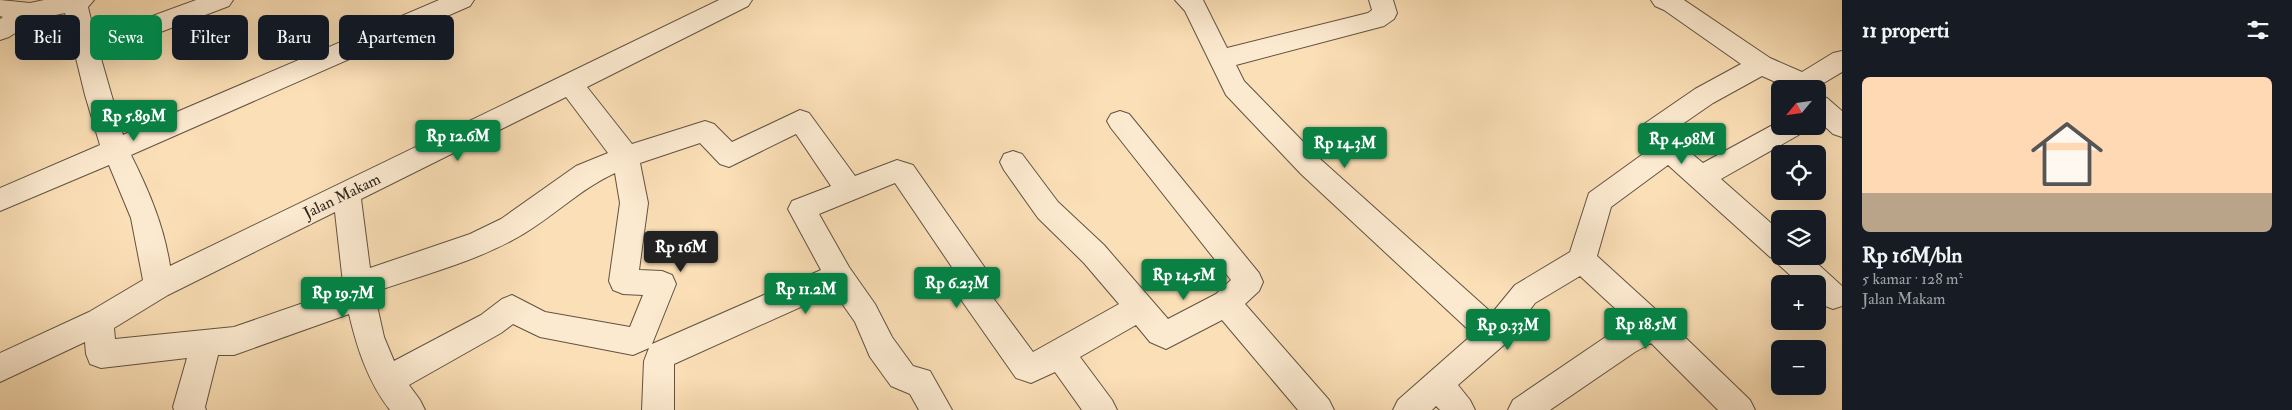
<!DOCTYPE html>
<html lang="id">
<meta charset="utf-8">
<style>
body{margin:0;font-family:"IM FELL Double Pica",serif;background:#20242c;color:#f1f3f6;height:100vh;display:flex;flex-direction:column;font-size:19px;white-space:nowrap}
*{box-sizing:border-box;margin:0}
p{font-size:16px;color:#9ea1a6}
.icon{flex:none;width:28px;height:28px;fill:none;stroke:currentColor;stroke-width:2;stroke-linecap:round;stroke-linejoin:round}
.map{position:relative;flex:1;overflow:hidden}
.details{display:flex;flex-direction:column;background:#171b24;width:450px}
.details>*{flex:none}
.guide{position:absolute;left:15px;top:15px;width:475px;height:45px;display:flex;gap:10px}
.needle{width:32px;rotate:241deg}
.tools{position:absolute;left:1771px;top:80px;display:grid;gap:10px}
.tools a{display:grid;place-items:center;width:55px;height:55px;border-radius:8px;background:#171b24;box-shadow:0 5px 20px #0002;font-size:25px}
.price{position:absolute;translate:-50% -42px;padding:0 11px;border-radius:5px;background:#0b8043;color:#fff;font-size:16px;line-height:32px;filter:drop-shadow(0 1px 2px #0008)}
.price::after{content:'';position:absolute;left:50%;top:30px;width:15px;height:11px;margin-left:-8px;background:inherit;clip-path:polygon(0 0,100% 0,50% 100%)}
.price.active{background:#222;color:#fff}
ul{padding:0;list-style:none}
li{display:grid;align-content:center;gap:10px;height:265px;padding:0 20px}
li+li{border-top:1px solid #363941}
li span{display:grid;place-items:center;height:155px;border-radius:8px;color:#555}
li>.icon{margin-inline-start:auto}
span .icon{width:90px;height:90px;fill:#fffc;stroke-width:1}
li b{font-size:21px}
h2{display:flex;justify-content:space-between;align-items:center;height:60px;padding:0 20px;font-size:21px}
.chip{padding:0 18px;border-radius:8px;background:#171b24;box-shadow:0 5px 20px #0002;font-size:18px;line-height:45px}
.chip.active{background:#0b8043;color:#fff}
main{display:flex;flex:1;min-height:0}
.map>svg:first-child{display:block}
.lines{fill:none;stroke-linecap:round;stroke-linejoin:round}
.minor-casing{stroke:#605342;stroke-width:2}
.minor{fill:#fcead0;fill-rule:evenodd}
.labels{text-anchor:middle;dominant-baseline:central;stroke-width:4;stroke-linejoin:round;paint-order:stroke}
.street-label{font-size:16px;fill:#2c241b;stroke:#fcead0}
</style>
<main>
<div class="map">
<svg width="1842" height="410" viewBox="0 0 1842 410">
<rect width="100%" height="100%" fill="#fbdfb6"/>
<filter id="stains"><feTurbulence type="fractalNoise" baseFrequency=".004" numOctaves="4"/><feColorMatrix values="0 0 0 0 .2 0 0 0 0 .09 0 0 0 0 .02 0 0 0 .5 -.17"/></filter>
<radialGradient id="worn" r=".72"><stop offset=".6" stop-color="#630" stop-opacity="0"/><stop offset="1" stop-color="#630" stop-opacity=".3"/></radialGradient>
<g class="lines">
<g class="minor-casing">
<path id="minor" d="M0,0L30,3L44,0H94L88,7L95,37L196,0H233L229,6L100,55L123,135L439,0H474L470,6L131,155C149,191 164,226 170,266L719,0H752L748,6L587,87L632,144L705,121L714,124L732,142L800,110L809,113L855,176L897,160L913,165L985,268L989,277L985,287L1033,352L1119,304L1084,263L1038,218L1004,170L1000,162L1004,154L1013,151L1022,154L1058,202L1104,245L1168,319L1216,294L1231,280L1111,128L1107,121L1111,114L1120,111L1129,114L1259,273L1263,282L1259,291L1245,304L1329,400L1334,410H1298L1222,320L1166,349L1150,342L1136,325L1080,357L1112,400L1117,410H1082L1055,372L1031,383L1016,378L962,301L956,288L960,279L895,183L819,214L849,267L875,304L892,337L913,366L930,371L952,410H919L910,394L891,386L870,357L855,322L834,292L674,364V410H642L644,361L649,348L633,355L540,337L513,324L501,333L409,385L420,400L425,410H390C368,382 357,348 349,314L234,355H218L205,407L206,410H174L173,407L187,358L101,368L90,364L86,354L85,342L0,382V353L89,312L143,280L131,218L109,165L0,211V188L100,145L85,95L65,13L37,19L9,37L0,40V19L3,17L0,16ZM566,97L608,153L576,166L501,219L470,234L370,268L361,199ZM796,134L831,186L792,201L788,209L821,270L652,344L676,284L672,275L662,271L639,270L648,203L640,163L700,143L720,164L729,167ZM615,173L620,203L609,281L613,290L623,294L643,295L630,327L545,312L512,295L502,299L481,315L394,361L384,337L374,292C422,275 475,262 520,236C553,217 580,189 615,173ZM335,212L343,283L335,292L234,327L115,339L114,328L168,295Z
M1175,0H1203L1227,48L1368,13L1372,10L1369,0H1393L1397,13L1394,19L1384,26L1236,65L1244,81L1319,158L1492,313L1515,285L1570,252L1589,193L1650,149L1639,135L1644,124L1695,89L1741,64L1664,10L1655,6L1651,0H1684L1770,58L1802,72L1833,53L1842,51V72L1817,87L1818,89H1791L1762,76L1713,103L1668,134L1703,163L1780,121V126H1806L1802,133L1721,179L1780,231V256H1809L1842,286V306L1833,309L1823,305L1818,300V284H1800L1779,265L1776,259L1770,257L1668,165L1611,207L1597,256L1664,317L1750,400L1755,410H1718L1651,343L1635,352L1550,410H1508L1513,400L1613,332L1631,323L1580,276L1535,303L1505,344L1458,385L1470,400L1475,410H1440L1436,406L1432,410H1393L1398,400L1473,334L1301,174L1226,95L1185,11Z
M1818,95L1827,98L1842,111V137L1833,134L1818,120Z"/>
</g>
<use href="#minor" class="minor"/>
</g>
<g class="labels">
<g class="street-label">
<text transform="translate(342 196) rotate(-26)">Jalan Makam</text>
</g>
</g>
<rect width="100%" height="100%" filter="url(#stains)"/>
<rect width="100%" height="100%" fill="url(#worn)"/>
</svg>
<div class="tools">
<a><svg class="needle" viewBox="-14 -14 28 28"><path d="M0-13l5 13h-10z" fill="#e53935"/><path d="M0 13l5-13h-10z" fill="#9ea1a6"/></svg></a>
<a><svg class="icon" aria-label="locate" viewBox="0 0 24 24"><circle cx="12" cy="12" r="6"/><path d="M12 2v4M12 18v4M2 12h4M18 12h4"/></svg></a>
<a><svg class="icon" aria-label="layers" viewBox="0 0 24 24"><path d="M12 4l9 5-9 5-9-5zM3 14l9 5 9-5"/></svg></a>
<a>+</a>
<a>−</a>
</div>
<b class="price" style="left:134px;top:142px">Rp 5.89M</b>
<b class="price" style="left:458px;top:162px">Rp 12.6M</b>
<b class="price" style="left:1682px;top:165px">Rp 4.98M</b>
<b class="price" style="left:1345px;top:169px">Rp 14.3M</b>
<b class="price active" style="left:681px;top:273px">Rp 16M</b>
<b class="price" style="left:1184px;top:301px">Rp 14.5M</b>
<b class="price" style="left:957px;top:309px">Rp 6.23M</b>
<b class="price" style="left:806px;top:315px">Rp 11.2M</b>
<b class="price" style="left:343px;top:319px">Rp 19.7M</b>
<b class="price" style="left:1646px;top:350px">Rp 18.5M</b>
<b class="price" style="left:1508px;top:351px">Rp 9.33M</b>
<div class="guide">
<a class="chip">Beli</a>
<a class="chip active">Sewa</a>
<a class="chip">Filter</a>
<a class="chip">Baru</a>
<a class="chip">Apartemen</a>
</div>
</div>
<section class="details">
<h2>11 properti<svg class="icon" aria-label="filters" viewBox="0 0 24 24"><path d="M4 7h16M4 17h16"/><circle cx="9" cy="7" r="2"/><circle cx="15" cy="17" r="2"/></svg></h2>
<ul>
<li><span style="background:linear-gradient(#ffd9b3 75%,#b9a48a 0)"><svg class="icon" aria-label="home" viewBox="0 0 24 24"><path d="M3 11l9-7 9 7M6 9v11h12V9"/></svg></span><div><b>Rp 16M/bln</b><p>5 kamar · 128 m²</p><p>Jalan Makam</p></div></li>
</ul>
</section>
</main>
